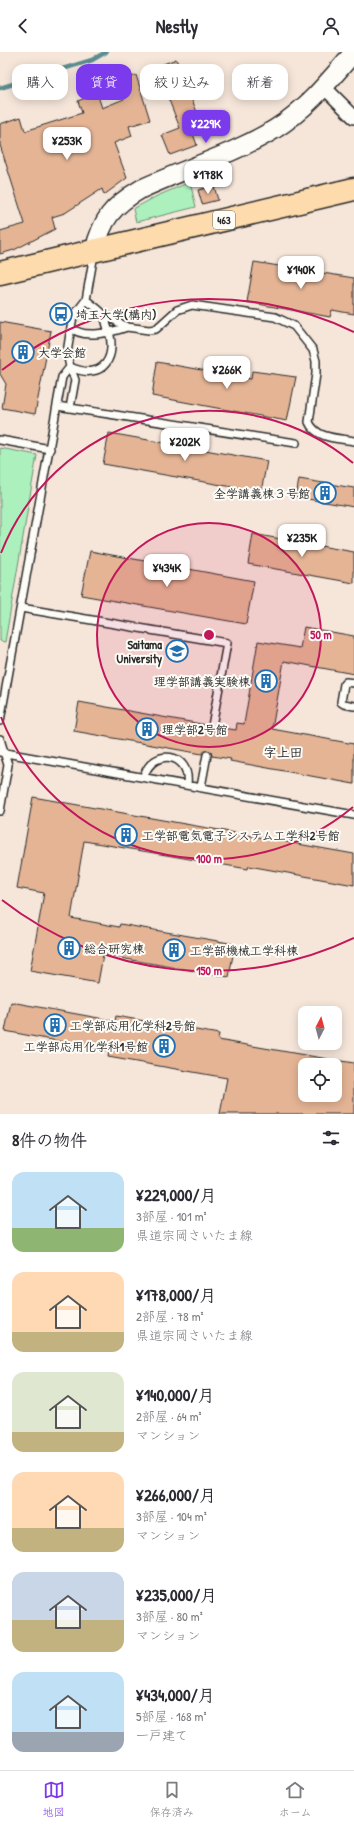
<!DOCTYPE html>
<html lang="ja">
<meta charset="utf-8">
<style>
body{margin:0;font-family:"Patrick Hand","Klee One",sans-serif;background:#f2f2f3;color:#2b2b33;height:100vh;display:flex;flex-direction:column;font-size:15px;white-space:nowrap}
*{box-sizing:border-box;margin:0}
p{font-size:13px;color:#7c7c81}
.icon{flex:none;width:22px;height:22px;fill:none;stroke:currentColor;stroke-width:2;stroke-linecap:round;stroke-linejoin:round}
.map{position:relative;height:1062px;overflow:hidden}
.side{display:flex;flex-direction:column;background:#fff;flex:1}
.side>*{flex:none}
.hud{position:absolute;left:12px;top:12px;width:330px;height:36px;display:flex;gap:8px}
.needle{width:26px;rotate:6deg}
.fabs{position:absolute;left:298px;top:954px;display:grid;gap:8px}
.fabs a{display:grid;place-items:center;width:44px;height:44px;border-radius:8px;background:#fff;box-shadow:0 2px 10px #0003;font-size:20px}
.price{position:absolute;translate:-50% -34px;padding:0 9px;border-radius:8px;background:#fff;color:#222;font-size:13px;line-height:26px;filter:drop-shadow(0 1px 2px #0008)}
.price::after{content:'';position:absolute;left:50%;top:24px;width:12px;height:9px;margin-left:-6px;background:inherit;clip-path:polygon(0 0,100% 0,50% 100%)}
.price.current{background:#7c3aed;color:#fff}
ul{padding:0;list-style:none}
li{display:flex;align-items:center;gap:12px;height:100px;padding:0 12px}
li span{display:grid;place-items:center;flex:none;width:112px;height:80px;border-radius:12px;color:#555}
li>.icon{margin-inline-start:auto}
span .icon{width:48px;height:48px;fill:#fffc;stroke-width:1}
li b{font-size:17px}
h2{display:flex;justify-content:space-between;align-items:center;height:48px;padding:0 12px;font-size:17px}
.chip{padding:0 14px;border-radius:12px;background:#fff;box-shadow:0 2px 10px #0003;font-size:14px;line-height:36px}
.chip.current{background:#7c3aed;color:#fff}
header{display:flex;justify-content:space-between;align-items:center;height:52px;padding:0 12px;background:#fff;font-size:18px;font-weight:800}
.tab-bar{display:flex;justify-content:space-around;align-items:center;height:56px;border-top:1px solid #e1e1e2;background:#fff;font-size:11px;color:#7c7c81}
.tab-bar a{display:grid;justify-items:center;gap:2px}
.tab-bar .current{color:#7c3aed}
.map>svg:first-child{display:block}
.green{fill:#acf1bd;stroke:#6c8e74}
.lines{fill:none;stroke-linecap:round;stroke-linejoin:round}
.stream{stroke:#5c8d90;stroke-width:4.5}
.building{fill:#e4b495;stroke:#2b2b2b}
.service-casing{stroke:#2b2b2b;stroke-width:10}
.minor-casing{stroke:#2b2b2b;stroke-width:16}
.secondary-casing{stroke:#2b2b2b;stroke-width:21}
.trunk-casing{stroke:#2b2b2b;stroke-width:25}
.service{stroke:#fdfcf7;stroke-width:7}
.minor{stroke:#fdfcf7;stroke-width:13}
.secondary{stroke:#fdfcf7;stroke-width:18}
.trunk{stroke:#fedbac;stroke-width:22}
.ring{fill:none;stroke:#c2185b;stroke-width:2}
.labels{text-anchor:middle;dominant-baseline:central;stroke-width:4;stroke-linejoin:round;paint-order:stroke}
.shield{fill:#fdfcf7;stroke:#6a6a68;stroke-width:1}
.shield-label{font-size:11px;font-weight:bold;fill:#2b2b2b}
.poi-label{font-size:12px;font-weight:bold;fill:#2b2b2b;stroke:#fdfcf7;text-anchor:start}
.neighbourhood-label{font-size:13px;font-weight:bold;fill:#2b2b2b;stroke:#fdfcf7}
.centre{fill:#c2185b;stroke:#fdfcf7;stroke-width:2}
.ring-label{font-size:12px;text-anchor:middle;font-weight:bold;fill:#c2185b;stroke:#fdfcf7;stroke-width:4;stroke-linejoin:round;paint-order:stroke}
</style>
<header><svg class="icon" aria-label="back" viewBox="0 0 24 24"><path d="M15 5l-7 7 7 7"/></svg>Nestly<svg class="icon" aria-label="person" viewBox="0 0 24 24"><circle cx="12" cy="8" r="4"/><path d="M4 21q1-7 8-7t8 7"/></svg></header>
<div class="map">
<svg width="354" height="1062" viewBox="0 0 354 1062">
<rect width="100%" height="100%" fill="#f6e6da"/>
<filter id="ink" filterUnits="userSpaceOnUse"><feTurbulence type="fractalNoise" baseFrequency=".025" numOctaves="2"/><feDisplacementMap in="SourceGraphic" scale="8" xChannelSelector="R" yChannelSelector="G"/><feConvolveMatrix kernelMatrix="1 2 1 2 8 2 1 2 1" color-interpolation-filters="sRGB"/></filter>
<g filter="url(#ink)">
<path class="green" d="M190,130L196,155L136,170L133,157L157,144Z
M0,396L37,403L5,590L0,589Z"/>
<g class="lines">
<path class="stream" d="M0,36L92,8L106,0"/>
</g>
<path class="building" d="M176,7L204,78L193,82L197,93L170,103L162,83L180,76L156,15Z
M136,23L150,68L129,74L132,84L114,91L127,126L104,143L102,137L65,161L52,165L55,177L14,198L0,202V179L25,172L0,93V72L21,65L25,79L82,61L78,49L97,41L102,56L124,47L118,31Z
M214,134L218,148L202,152L198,138Z
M254,210L354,226V262L332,258L330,265L247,250Z
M0,270L51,279L35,362L2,356L6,332L0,322Z
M157,310L251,327L252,319L296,325L287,369L152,344Z
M109,381L267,409L261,440L103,412Z
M299,427L354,436V455L296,445Z
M253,482L354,500V531L248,512Z
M90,499L254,529L246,572L81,543Z
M304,575L354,584V622L284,609L272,677L354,692V732L230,709L231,707L212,704L211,700L208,698L202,702L74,679L79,650L207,673L209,678L212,679L217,675L236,678L237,671L244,672L258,589L300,596Z
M33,745L354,802V833L249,814L248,817L84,789L71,866L119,875L120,872L235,892L229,925L103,903L98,931L30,919L44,841L17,836Z
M11,950L115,969L116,964L219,982L218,988L328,1007L327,1013H304L299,1043H335V1008L354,1011V1062H220L227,1026L108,1005L109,999L5,979Z"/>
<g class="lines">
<g class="service-casing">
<path id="service" d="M86,248C91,252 99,257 103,262C105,265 106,270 107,274C119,304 104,330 70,315L67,301L71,275L73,265L86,248L94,202
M103,262L127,275L149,278L156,277L177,258L192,253L275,265L294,274L313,298L316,309V322L309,370C316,387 338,386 354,389
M71,275C82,288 113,280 127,275
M57,354L296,391
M70,356L75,328L70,315
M0,388L50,397
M21,556L227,591L212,674
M354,631L346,630L344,632L341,650L344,652L354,654
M0,669L62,325L70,315
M0,687L8,713L0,759
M0,700L354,763
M144,724C153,695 191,701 187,732
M201,735L207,703"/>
</g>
<g class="minor-casing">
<path id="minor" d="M324,35L354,65"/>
</g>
<g class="secondary-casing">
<path id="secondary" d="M94,200C102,167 112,154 141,137C184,117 234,102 275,77C307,57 330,28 354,0"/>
</g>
<g class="trunk-casing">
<path id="trunk" d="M0,221L354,137"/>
</g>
<use href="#service" class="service"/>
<use href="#minor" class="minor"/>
<use href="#secondary" class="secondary"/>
<use href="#trunk" class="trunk"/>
</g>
</g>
<circle cx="209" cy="583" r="112" fill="#c2185b" fill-opacity=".12"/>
<g class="ring">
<circle cx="209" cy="583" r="112"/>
<path d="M353 755A224 224 0 0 1 1 665M1 501A224 224 0 0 1 353 411"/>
<path d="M354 886A336 336 0 0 1 2 848M2 318A336 336 0 0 1 354 280"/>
</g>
<defs>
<g id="bus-ring" transform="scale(1.15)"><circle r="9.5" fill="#fdfcf7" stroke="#1f6fb2" stroke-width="1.5"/><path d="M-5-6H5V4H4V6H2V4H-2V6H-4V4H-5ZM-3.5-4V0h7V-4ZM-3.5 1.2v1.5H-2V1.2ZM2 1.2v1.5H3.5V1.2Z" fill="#1f6fb2"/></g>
<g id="building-ring" transform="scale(1.15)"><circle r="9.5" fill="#fdfcf7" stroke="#1f6fb2" stroke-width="1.5"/><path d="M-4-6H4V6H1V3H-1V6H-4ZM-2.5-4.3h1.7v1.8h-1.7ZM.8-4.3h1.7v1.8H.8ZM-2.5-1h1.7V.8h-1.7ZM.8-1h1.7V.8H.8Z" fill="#1f6fb2"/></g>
<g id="university-ring" transform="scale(1.15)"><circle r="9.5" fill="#fdfcf7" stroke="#1f6fb2" stroke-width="1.5"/><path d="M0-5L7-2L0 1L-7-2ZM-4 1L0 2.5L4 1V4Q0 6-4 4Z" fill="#1f6fb2"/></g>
</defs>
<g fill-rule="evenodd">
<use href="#bus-ring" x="61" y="262"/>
<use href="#building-ring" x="23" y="300"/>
<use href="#building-ring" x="325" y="441"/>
<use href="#university-ring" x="177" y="599"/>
<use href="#building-ring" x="266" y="629"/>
<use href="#building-ring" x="147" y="677"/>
<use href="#building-ring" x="126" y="783"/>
<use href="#building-ring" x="69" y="896"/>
<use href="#building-ring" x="174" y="898"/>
<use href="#building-ring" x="55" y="973"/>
<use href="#building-ring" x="164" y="994"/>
</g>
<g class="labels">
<rect class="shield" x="213" y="159" width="22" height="18" rx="3"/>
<g class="shield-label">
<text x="224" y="168">463</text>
</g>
<g class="poi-label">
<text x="76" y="262">埼玉大学(構内)</text>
<text x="38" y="300">大学会館</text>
<text x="310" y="441" text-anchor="end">全学講義棟３号館</text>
<text x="162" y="592" text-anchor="end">Saitama<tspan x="162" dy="14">University</tspan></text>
<text x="250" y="629" text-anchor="end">理学部講義実験棟</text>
<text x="162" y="677">理学部2号館</text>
<text x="142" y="783">工学部電気電子システム工学科2号館</text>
<text x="84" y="896">総合研究棟</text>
<text x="190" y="898">工学部機械工学科棟</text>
<text x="70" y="973">工学部応用化学科2号館</text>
<text x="148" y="994" text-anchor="end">工学部応用化学科1号館</text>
</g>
<g class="neighbourhood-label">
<text x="283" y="700">字上田</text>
</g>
</g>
<circle cx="209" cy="583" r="6" class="centre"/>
<g class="ring-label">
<text x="321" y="587">50 m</text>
<text x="209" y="811">100 m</text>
<text x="209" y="923">150 m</text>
</g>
</svg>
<div class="fabs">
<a><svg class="needle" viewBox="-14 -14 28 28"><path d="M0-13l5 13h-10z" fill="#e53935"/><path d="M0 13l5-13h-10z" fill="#7c7c81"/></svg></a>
<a><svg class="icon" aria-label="locate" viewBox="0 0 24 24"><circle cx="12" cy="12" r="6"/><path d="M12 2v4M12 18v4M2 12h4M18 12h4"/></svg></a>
</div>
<b class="price current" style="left:206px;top:92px">¥229K</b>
<b class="price" style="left:67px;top:109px">¥253K</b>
<b class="price" style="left:208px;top:143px">¥178K</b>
<b class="price" style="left:301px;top:238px">¥140K</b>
<b class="price" style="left:227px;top:338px">¥266K</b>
<b class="price" style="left:185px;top:410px">¥202K</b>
<b class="price" style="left:302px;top:506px">¥235K</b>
<b class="price" style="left:167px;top:536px">¥434K</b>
<div class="hud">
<a class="chip">購入</a>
<a class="chip current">賃貸</a>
<a class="chip">絞り込み</a>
<a class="chip">新着</a>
</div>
</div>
<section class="side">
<h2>8件の物件<svg class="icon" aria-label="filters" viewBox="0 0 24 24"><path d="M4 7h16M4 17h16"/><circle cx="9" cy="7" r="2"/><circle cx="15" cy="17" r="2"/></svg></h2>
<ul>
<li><span style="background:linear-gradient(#bfe0f5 70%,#8fb573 0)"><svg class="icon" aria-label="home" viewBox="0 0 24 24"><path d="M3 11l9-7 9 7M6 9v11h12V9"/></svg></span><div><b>¥229,000/月</b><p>3部屋 · 101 m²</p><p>県道宗岡さいたま線</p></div></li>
<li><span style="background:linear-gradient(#ffd9b3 75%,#c2b280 0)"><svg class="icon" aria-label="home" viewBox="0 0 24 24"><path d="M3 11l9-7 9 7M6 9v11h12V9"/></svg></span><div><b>¥178,000/月</b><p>2部屋 · 78 m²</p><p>県道宗岡さいたま線</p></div></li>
<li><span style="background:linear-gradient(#dfe7d0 75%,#c2b280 0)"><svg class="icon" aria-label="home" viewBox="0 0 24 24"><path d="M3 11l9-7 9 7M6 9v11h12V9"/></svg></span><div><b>¥140,000/月</b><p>2部屋 · 64 m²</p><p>マンション</p></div></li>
<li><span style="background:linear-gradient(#ffd9b3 70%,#c2b280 0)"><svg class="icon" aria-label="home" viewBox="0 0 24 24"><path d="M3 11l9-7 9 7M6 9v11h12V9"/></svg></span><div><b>¥266,000/月</b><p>3部屋 · 104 m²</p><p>マンション</p></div></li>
<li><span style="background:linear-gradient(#c9d6e8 60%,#c2b280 0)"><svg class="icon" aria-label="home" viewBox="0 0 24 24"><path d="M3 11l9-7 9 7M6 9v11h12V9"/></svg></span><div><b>¥235,000/月</b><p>3部屋 · 80 m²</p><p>マンション</p></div></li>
<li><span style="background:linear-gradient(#bfe0f5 75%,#9aa5b1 0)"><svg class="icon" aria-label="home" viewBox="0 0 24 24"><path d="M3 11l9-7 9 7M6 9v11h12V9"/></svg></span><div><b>¥434,000/月</b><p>5部屋 · 168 m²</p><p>一戸建て</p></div></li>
</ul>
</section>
<nav class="tab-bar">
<a class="current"><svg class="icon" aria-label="map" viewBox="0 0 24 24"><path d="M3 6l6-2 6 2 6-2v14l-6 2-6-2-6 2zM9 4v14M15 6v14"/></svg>地図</a>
<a><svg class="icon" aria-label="saved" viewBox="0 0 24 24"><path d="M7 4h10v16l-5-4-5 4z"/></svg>保存済み</a>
<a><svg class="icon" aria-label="home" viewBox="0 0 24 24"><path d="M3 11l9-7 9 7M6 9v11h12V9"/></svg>ホーム</a>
</nav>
